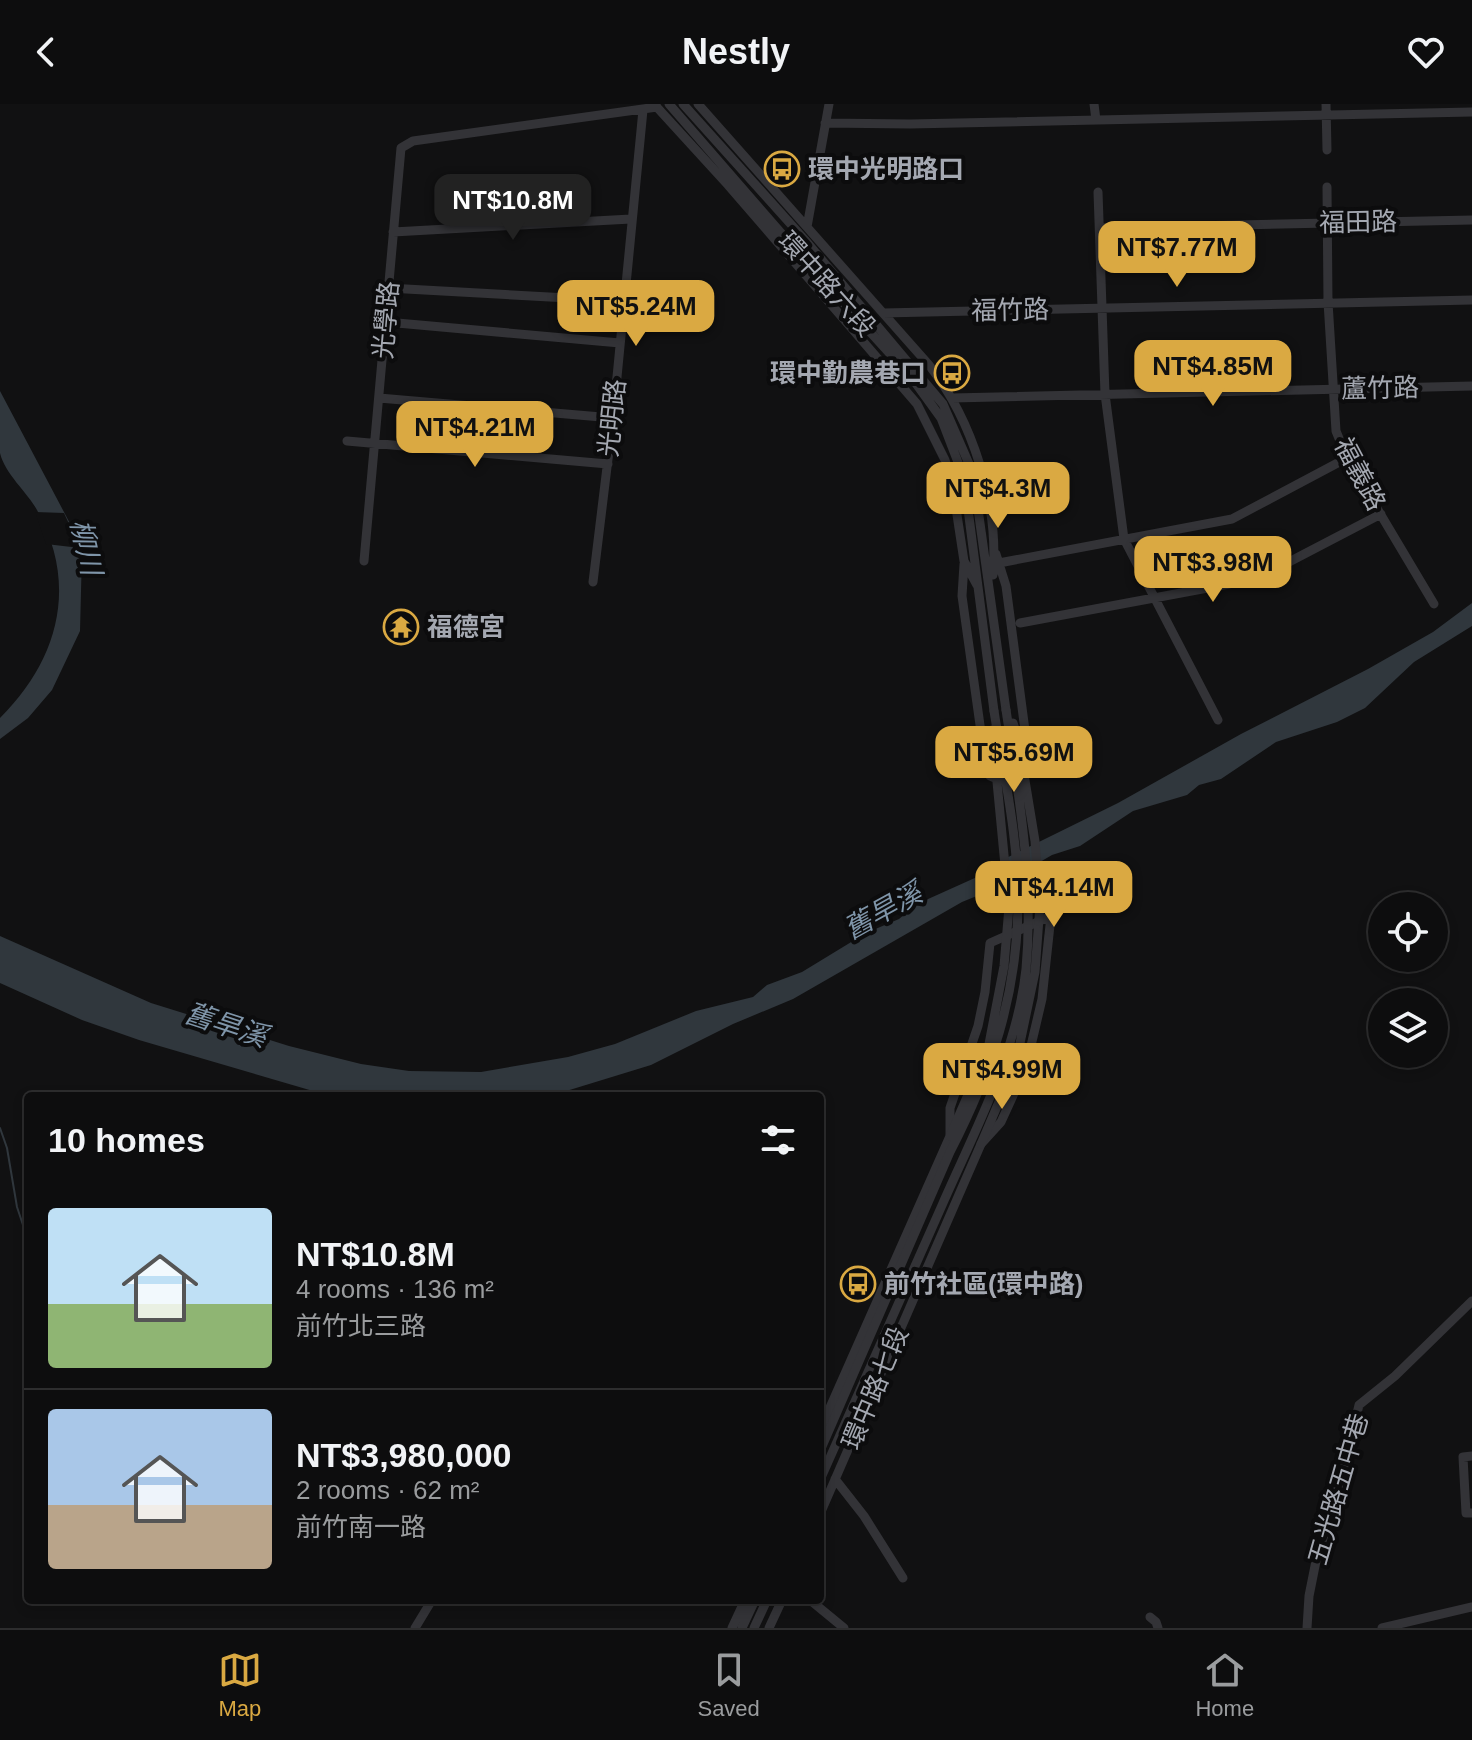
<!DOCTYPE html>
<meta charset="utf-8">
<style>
body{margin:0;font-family:Arial,"Noto Sans TC",sans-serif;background:#161617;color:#f1f3f6;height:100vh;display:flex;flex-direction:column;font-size:30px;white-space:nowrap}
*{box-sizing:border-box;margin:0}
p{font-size:26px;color:#9a9c9e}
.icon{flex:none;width:44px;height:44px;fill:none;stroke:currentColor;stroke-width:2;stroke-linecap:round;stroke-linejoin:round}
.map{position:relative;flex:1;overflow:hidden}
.sheet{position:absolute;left:24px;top:988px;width:800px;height:512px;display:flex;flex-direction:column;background:#0d0d0e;border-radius:8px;box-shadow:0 4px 12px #0003,0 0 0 2px #2d2d2e}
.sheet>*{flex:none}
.buttons{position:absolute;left:1368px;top:788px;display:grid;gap:16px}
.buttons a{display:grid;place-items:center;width:80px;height:80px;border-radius:50%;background:#0d0d0e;box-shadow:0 4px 12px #0003,0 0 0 2px #2d2d2e;font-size:40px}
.price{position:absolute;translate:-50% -68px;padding:0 18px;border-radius:16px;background:#daa942;color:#111;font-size:26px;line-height:52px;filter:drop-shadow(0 2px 4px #0008)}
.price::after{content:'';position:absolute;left:50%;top:48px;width:24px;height:18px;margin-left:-12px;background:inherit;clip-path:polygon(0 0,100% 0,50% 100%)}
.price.active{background:#222;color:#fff}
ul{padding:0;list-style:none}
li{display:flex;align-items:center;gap:24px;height:200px;padding:0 24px}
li+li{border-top:2px solid #2d2d2e}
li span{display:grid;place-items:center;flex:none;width:224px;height:160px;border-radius:8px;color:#555}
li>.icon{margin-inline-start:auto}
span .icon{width:96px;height:96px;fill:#fffc;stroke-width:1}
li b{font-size:34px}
h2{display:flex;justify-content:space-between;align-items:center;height:96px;padding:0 24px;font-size:34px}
header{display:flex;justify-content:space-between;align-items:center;height:104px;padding:0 24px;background:#0d0d0e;font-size:36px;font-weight:600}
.menu{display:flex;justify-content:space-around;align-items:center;height:112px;border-top:2px solid #2d2d2e;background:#0d0d0e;font-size:22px;color:#9a9c9e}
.menu a{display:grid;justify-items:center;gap:4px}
.menu .active{color:#daa942}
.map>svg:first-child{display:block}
.water{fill:#30373d}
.pier{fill:#111112}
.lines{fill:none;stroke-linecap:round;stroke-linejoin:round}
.stream{stroke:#30373d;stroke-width:2}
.minor{stroke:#333337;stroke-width:9}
.minor-bridge{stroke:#333337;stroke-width:9}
.labels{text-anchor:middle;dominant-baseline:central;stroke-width:8;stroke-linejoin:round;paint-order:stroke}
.poi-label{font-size:26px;font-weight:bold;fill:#a4a8b1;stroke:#0c0c0d;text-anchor:start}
.street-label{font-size:26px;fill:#a4a8b1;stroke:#0c0c0d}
.water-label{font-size:28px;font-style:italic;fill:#7f95a9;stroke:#0c0c0d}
</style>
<header><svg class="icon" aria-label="back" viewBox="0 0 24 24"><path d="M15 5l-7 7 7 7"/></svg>Nestly<svg class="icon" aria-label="heart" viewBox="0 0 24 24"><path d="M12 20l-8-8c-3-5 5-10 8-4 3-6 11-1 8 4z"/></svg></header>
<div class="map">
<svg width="1472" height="1524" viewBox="0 0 1472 1524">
<rect width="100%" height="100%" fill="#111112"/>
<path class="water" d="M0,287L74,427L82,448L80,527L52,586L28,614L0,635V614C58,556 79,482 37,406C27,388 5,370 0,349C0,333 0,305 0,287Z
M1472,499V522L1414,558L1365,604L1337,618L1276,638L1221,675L1199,681L1187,691L1133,707L1080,742L1052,751L994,785L962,798L793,895L733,920L651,961L550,992H330L139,936L82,916L0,879V832L151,899L289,942L361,960L409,967L481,968L568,953L615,940L696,907L753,893L767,881L802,868L866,829L899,815L917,800L977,773L996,759L1118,699L1241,630L1368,565L1433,528Z"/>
<path class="pier" d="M35,408L64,409L80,444L46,440Z"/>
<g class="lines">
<path class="stream" d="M0,1024L7,1044L17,1103L28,1136
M282,1496H283"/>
<path class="minor" d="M654,0L728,81L917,300L945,356L952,378L964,457L977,481
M669,0L802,153L912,274L941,314L964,374L994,607
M683,0L805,136L943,300L973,369L1006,606
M698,0L929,261C973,317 999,400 993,471
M1094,0L1096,16
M1326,0L1327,46
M825,19L910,20L1472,8
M1327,83L1328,198L1336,327L1347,354L1434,500
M1098,88L1105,290L1124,435L1218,616
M807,123L829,0
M1101,124L1472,116
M393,128L631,115
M388,184L623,197
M883,209L1472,196
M386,218L620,239
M379,294L613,314
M952,294L1472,282
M347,337L608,360
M364,457L401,44L413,37L657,3
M999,459L1232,415L1347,354
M964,460L962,492L985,657L990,672C1002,678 1019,674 1028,665V649L1006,482L996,450
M593,478L613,314L643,6
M1020,519L1229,480L1266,470L1381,410
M820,1326L950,1032V1004L978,922L985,888L990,839L1051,812L1042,895L1026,963L1001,1018L981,1040L820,1410
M1472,1352L1463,1353L1466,1409H1472
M835,1375L864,1412L903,1474
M810,1496L844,1524
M1150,1513L1156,1518L1158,1524
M415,1524L432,1496
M732,1524L745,1496
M742,1524L755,1496
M754,1524L767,1496
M769,1524L782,1496
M1307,1524L1309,1492L1316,1457L1344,1365L1359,1301L1395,1272L1472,1197
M1382,1524L1472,1503"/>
<path class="minor-bridge" d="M950,1032L988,945L1004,862L1009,803L992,626
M981,1040L1016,958L1035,868L1040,801L1035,737L1018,634L1013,619
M820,1347L950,1048C991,968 1017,893 1018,802C1019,737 1004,671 994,607
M820,1376C861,1284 902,1191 943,1099C976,1024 1017,948 1026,865C1034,777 1019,692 1006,606"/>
</g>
<defs>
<g id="bus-ring" transform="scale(1.8)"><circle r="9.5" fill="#0c0c0d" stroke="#daa942" stroke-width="1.5"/><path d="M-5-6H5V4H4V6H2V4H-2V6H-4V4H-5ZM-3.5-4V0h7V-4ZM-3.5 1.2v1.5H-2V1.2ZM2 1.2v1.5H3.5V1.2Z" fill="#daa942"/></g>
<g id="temple-ring" transform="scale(1.8)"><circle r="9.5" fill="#0c0c0d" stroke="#daa942" stroke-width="1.5"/><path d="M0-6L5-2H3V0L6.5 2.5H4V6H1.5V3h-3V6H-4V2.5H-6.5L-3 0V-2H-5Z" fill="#daa942"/></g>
</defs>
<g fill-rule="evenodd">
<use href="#bus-ring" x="782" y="65"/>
<use href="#bus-ring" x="952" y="269"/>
<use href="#temple-ring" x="401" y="523"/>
<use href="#bus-ring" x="858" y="1180"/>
</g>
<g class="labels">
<g class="poi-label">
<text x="808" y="65">環中光明路口</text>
<text x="926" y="269" text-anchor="end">環中勤農巷口</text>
<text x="427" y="523">福德宮</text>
<text x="884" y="1180">前竹社區(環中路)</text>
</g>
<g class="street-label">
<text transform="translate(1358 118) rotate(-1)">福田路</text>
<text transform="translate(827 180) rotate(48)">環中路六段</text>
<text transform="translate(1010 206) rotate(-1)">福竹路</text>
<text transform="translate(386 216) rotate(-85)">光學路</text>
<text transform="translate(1380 284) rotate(-1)">蘆竹路</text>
<text transform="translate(612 314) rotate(-84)">光明路</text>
<text transform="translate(1360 370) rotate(62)">福義路</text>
<text transform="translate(875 1284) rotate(-67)">環中路七段</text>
<text transform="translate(1338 1385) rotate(-74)">五光路五中巷</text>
</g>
<g class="water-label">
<text transform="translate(86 443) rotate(77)">柳川</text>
<text transform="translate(883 807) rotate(-29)">舊旱溪</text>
<text transform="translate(226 921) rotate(18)">舊旱溪</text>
</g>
</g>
</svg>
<div class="buttons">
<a><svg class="icon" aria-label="locate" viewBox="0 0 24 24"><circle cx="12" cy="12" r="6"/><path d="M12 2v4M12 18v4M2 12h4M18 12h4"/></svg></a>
<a><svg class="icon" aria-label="layers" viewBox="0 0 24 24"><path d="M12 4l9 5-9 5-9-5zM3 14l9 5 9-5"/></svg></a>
</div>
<b class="price active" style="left:513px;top:138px">NT$10.8M</b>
<b class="price" style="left:1177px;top:185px">NT$7.77M</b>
<b class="price" style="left:636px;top:244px">NT$5.24M</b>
<b class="price" style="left:1213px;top:304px">NT$4.85M</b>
<b class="price" style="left:475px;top:365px">NT$4.21M</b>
<b class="price" style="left:998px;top:426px">NT$4.3M</b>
<b class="price" style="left:1213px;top:500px">NT$3.98M</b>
<b class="price" style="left:1014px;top:690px">NT$5.69M</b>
<b class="price" style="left:1054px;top:825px">NT$4.14M</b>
<b class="price" style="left:1002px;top:1007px">NT$4.99M</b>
<section class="sheet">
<h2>10 homes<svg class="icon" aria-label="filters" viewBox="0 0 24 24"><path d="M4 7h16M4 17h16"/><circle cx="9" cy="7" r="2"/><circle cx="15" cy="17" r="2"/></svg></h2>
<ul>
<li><span style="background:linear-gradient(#bfe0f5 60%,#8fb573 0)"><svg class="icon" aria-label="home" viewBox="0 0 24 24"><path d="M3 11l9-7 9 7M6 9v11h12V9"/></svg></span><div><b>NT$10.8M</b><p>4 rooms · 136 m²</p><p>前竹北三路</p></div></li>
<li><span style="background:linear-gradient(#a9c7e8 60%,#b9a48a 0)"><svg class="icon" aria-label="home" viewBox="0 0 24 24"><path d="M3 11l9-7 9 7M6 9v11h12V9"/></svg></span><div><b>NT$3,980,000</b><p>2 rooms · 62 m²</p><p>前竹南一路</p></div></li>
</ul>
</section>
</div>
<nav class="menu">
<a class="active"><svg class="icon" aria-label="map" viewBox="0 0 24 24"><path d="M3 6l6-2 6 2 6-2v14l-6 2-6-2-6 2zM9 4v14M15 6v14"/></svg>Map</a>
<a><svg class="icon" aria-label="saved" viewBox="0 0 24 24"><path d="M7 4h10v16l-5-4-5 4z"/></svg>Saved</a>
<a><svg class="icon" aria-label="home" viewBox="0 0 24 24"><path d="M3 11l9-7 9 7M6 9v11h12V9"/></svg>Home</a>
</nav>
